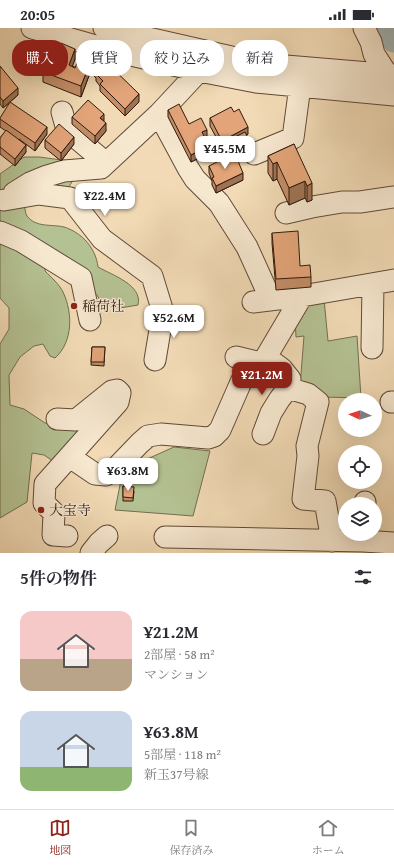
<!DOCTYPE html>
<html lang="ja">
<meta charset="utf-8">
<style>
body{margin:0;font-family:"Gentium Book Plus","Noto Serif JP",serif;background:#f7f7f7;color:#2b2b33;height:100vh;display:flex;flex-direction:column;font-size:15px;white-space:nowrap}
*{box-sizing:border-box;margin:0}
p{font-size:13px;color:#7c7c81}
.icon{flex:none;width:22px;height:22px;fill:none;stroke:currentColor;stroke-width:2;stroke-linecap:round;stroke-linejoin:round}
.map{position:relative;height:525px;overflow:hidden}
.panel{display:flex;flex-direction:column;background:#fff;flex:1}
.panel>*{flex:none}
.banner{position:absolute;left:12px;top:12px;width:370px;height:36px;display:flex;gap:8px}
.needle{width:26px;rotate:274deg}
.fabs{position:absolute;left:338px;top:365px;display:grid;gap:8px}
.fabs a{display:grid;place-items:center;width:44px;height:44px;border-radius:50%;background:#fff;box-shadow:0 4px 16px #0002;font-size:20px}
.price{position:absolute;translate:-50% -34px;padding:0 9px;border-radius:8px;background:#fff;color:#222;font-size:13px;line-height:26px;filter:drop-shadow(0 1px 2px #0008)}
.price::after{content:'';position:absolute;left:50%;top:24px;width:12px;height:9px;margin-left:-6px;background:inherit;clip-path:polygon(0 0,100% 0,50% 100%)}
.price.current{background:#8f2418;color:#fff}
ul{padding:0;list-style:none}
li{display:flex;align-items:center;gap:12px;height:100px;padding:0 20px}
li span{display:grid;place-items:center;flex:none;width:112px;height:80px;border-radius:12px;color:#555}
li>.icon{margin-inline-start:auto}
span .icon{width:48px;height:48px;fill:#fffc;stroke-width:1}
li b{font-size:17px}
h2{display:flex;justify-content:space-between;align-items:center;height:48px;padding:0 20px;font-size:17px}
.chip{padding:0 14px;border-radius:16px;background:#fff;box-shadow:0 4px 16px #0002;font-size:14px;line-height:36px}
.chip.current{background:#8f2418;color:#fff}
.status{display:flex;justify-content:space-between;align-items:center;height:28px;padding:0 20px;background:#fff;direction:ltr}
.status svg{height:11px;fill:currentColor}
.menu{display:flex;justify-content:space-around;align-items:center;height:56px;border-top:1px solid #e1e1e2;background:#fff;font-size:11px;color:#7c7c81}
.menu a{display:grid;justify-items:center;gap:2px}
.menu .current{color:#8f2418}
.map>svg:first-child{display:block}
.green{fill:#b4c192;stroke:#726e50}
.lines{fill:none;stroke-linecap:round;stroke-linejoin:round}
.river{stroke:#a1b7ba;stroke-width:27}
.minor-casing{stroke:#604a37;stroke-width:23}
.minor{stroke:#f6e7cf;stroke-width:21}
.wall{fill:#c28d67;stroke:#2f1a0d}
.shaded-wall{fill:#9e7354;stroke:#2f1a0d}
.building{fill:#e2a478;stroke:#2f1a0d}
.poi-dot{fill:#8f2418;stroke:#f6e7cf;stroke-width:1.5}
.labels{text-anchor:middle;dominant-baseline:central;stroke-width:3;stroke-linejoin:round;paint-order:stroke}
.poi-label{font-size:14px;fill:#2f1a0d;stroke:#f6e7cf;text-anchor:start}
</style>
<div class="status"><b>20:05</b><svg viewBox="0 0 49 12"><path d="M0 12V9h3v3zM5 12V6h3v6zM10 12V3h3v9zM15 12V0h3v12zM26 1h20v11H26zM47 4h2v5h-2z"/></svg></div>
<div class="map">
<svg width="394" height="525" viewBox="0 0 394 525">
<rect width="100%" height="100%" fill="#f1dab5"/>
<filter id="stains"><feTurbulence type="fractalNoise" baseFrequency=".005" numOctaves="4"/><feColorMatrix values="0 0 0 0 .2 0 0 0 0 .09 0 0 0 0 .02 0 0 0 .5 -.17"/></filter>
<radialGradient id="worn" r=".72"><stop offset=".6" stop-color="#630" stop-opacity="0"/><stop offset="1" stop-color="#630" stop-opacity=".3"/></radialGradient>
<path class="green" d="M24,129H39L70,133L76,148L68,160L53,157L24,176C25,179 25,185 27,188C36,200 52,196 64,199C83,205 96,221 98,239C112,247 143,257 138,277L120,280L104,279L97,267L74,243L46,234L45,243C52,250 59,256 63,264C73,285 73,314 55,330L50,328L43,316L34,318L20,329L9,347L10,377L24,381L45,395L77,396L90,389L53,433L44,427L32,425L27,474L0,490V316L9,301V280L0,270V146Z
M324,271L328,313L357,308L361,370L323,369L300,359L304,308L296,309L295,290L304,272Z
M174,419L210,423L193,488L115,482L121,452L145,432Z"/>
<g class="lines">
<path class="river" d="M387,0L394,11"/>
<g class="minor-casing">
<path id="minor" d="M32,0L110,22L199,43L256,54L394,67
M104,0L262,36L394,47
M364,0L371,14L374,26L392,54
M62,84L67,102L106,135
M159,86L188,140L195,151L219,175L247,219L271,272
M254,126L293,110L300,58
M14,165L30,155L47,148L64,143L101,140L159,86L199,43
M4,172L39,166L70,170L102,211L152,248L163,284L155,332
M286,185L312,179L342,174H360L394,169
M0,204L21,213L81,250L90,292
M253,274L302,268L394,252
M372,320L373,256
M236,329L261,335
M288,360L308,366L318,374L307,418L308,428L303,471L325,473L332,513
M391,374H394
M57,391L76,392L112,363L117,362L120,365L118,374L45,456L44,475L54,485L53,507L67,508
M263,406L271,385L279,372L288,360L290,351L282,341L266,329
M70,429L95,446L106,447L114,442L140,415L148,408L161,406L208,410L214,408L220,402L241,354L256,340L266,329L302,268
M365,476V474
M165,509L363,513L394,515
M91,525L99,515L107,508"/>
</g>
<use href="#minor" class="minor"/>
</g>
<path class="wall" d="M75,31L72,38L90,45L81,69L43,54V44Z
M0,38L18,67L3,80L0,76Z
M91,38L139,74L125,88L100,63V58L96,53V50L91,45Z
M168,82L207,109L205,110L209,125L191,134L168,89Z
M234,84L248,106L246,107L253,124L245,128L237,112L222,120L210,98V90Z
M72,89L104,94L106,103L95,116L72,96Z
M0,90L47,106L35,123L19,111L26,124L15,138L0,126V110L6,103L0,99Z
M45,112L74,116L61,133L45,120Z
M294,116L312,172L307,174L305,170L289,177L277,151L273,153L268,145V128Z
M209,138L243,152L216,165L212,157V153L209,145Z
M272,205L300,238L311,249V259L276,262L272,215Z
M92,319H105L104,338L91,337Z
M123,458L134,463L133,473H123Z"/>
<path class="shaded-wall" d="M75,21V31L69,48V37Z
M90,35V45L81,69V58Z
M18,60V67L3,80V73Z
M139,66V74L125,88V81Z
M104,86V93L100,90Z
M106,95V103L95,116V108Z
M47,99V106L35,123V115Z
M248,99V106L238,111L237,108V112L222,120V113Z
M207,102V109L202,112V104Z
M74,109V116L61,133V125Z
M26,117V124L15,138V131Z
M209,118V125L191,134V127Z
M253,120V124L245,128V124Z
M277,134V151L273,153V136Z
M243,145V152L216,165V158Z
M305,153V170L289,177V160Z
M312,155V172L307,174V158Z"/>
<path class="building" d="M61,15L75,21L69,37L75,40L79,30L90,35L81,58L43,44L52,21L58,23Z
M100,28L139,66L125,81L100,56L103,53L96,46L97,44L91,38Z
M0,38L18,60L3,73L0,69Z
M88,72L104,86L100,90L106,95L95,108L72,89Z
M10,74L47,99L35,115L0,91V90Z
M179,76L189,96L201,90L207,102L202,104L209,118L191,127L168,82Z
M231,79L234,84L239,81L248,99L222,113L210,90Z
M59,96L74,109L61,125L45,112Z
M6,102L26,117L15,131L0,119V110Z
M245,104L253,120L245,124L237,108Z
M294,116L312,155L307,158L305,153L289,160L277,134L273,136L268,128Z
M231,127L235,134L238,133L243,145L216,158L212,150L214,149L209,138Z
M298,203L300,238L310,237L311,249L276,251L272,205Z
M92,319H105L104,334H91Z
M123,458L134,459L133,470L123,469Z"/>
<g class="poi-dot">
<circle cx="74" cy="278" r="4"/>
<circle cx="41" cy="482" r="4"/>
</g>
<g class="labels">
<g class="poi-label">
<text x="82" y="278">稲荷社</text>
<text x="49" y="482">大宝寺</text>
</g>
</g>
<rect width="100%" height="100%" filter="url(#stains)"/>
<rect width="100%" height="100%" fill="url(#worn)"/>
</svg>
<div class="fabs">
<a><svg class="needle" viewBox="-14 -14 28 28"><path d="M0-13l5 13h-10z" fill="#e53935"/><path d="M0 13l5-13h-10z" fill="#7c7c81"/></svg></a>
<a><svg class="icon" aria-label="locate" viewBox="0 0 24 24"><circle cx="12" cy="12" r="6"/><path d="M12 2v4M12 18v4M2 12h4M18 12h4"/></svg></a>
<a><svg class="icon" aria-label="layers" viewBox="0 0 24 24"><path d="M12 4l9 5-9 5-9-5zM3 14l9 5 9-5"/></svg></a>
</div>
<b class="price" style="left:225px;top:142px">¥45.5M</b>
<b class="price" style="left:105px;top:189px">¥22.4M</b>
<b class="price" style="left:174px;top:311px">¥52.6M</b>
<b class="price current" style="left:262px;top:368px">¥21.2M</b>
<b class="price" style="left:128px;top:464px">¥63.8M</b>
<div class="banner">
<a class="chip current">購入</a>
<a class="chip">賃貸</a>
<a class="chip">絞り込み</a>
<a class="chip">新着</a>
</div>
</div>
<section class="panel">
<h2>5件の物件<svg class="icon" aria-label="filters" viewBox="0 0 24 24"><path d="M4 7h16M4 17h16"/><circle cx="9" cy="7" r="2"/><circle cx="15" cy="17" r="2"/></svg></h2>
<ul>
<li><span style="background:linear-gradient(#f6c9c9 60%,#b9a48a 0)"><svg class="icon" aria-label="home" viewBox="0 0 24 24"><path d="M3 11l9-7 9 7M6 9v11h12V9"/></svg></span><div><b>¥21.2M</b><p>2部屋 · 58 m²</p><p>マンション</p></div></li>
<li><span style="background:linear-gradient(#c9d6e8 70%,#8fb573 0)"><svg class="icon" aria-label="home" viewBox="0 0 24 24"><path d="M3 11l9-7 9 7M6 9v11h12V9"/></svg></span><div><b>¥63.8M</b><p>5部屋 · 118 m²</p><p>新玉37号線</p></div></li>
</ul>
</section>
<nav class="menu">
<a class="current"><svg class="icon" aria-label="map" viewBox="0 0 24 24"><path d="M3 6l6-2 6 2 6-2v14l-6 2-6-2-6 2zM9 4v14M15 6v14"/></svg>地図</a>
<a><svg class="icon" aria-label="saved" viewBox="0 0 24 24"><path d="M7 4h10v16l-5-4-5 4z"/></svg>保存済み</a>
<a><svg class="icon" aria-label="home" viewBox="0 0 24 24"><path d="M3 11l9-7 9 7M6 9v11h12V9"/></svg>ホーム</a>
</nav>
